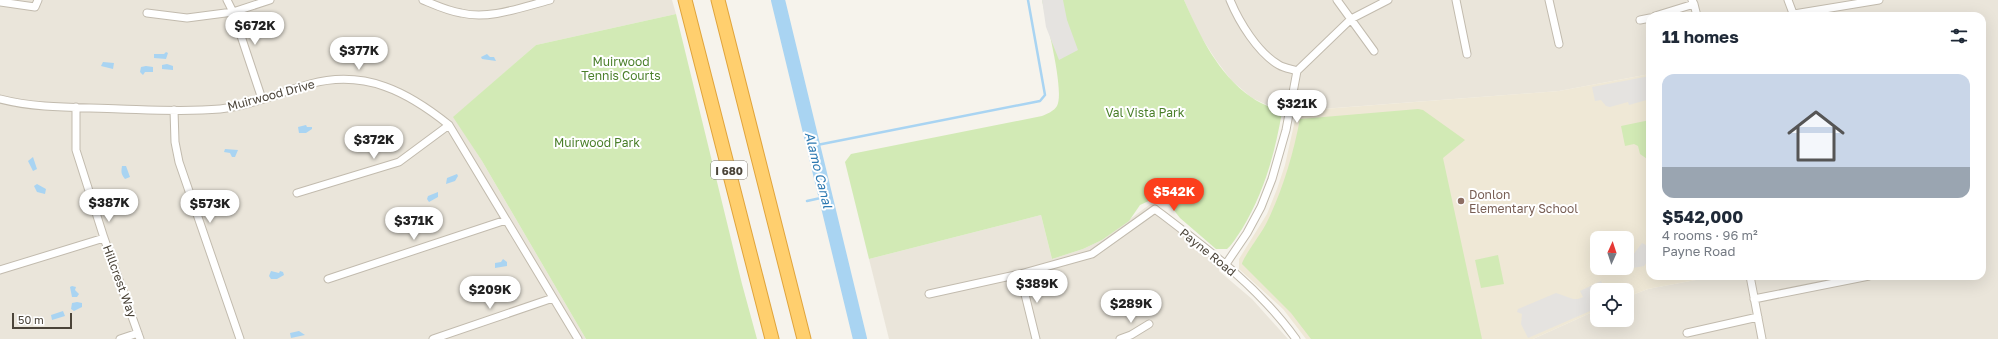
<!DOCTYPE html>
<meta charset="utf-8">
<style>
body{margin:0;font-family:"Golos Text",sans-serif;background:#f2f2f3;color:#1f2937;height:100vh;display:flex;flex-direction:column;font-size:15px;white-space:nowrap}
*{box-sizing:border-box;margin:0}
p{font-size:13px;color:#747a83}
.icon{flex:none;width:22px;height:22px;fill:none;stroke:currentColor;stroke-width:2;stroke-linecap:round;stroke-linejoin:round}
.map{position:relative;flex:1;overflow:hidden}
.panel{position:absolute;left:1646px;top:12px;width:340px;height:268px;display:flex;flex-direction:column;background:#fff;border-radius:12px;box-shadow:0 4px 16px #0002}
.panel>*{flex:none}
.needle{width:26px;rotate:3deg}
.controls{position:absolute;left:1590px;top:231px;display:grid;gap:8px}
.controls a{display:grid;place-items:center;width:44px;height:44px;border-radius:8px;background:#fff;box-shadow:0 4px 16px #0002;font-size:20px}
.scale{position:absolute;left:12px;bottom:10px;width:60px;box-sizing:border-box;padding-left:4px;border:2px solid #4b4439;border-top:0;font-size:11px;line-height:14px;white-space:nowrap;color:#4b4439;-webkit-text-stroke:3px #fff;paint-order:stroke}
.price{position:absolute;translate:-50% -34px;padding:0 9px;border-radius:14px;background:#fff;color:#222;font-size:13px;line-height:26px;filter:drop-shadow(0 1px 2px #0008)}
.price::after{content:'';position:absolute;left:50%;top:24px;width:12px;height:9px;margin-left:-6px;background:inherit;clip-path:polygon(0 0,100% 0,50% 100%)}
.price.selected{background:#fc3f1d;color:#fff}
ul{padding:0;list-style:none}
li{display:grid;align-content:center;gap:8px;height:212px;padding:0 16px}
li span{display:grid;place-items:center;height:124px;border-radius:12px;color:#555}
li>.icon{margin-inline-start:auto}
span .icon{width:72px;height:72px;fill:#fffc;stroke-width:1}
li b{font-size:17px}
h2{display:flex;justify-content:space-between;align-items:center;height:48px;padding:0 16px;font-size:17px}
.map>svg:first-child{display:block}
.residential{fill:#eae5da}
.education{fill:#efe8d6;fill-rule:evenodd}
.green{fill:#d2eab5}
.parking{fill:#e5e3e0}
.water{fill:#a9d4f2}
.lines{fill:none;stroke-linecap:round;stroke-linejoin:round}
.stream{stroke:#a9d4f2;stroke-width:2.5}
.river{stroke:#a9d4f2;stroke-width:14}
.street-casing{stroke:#c2bbae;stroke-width:9}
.highway-casing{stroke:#e0a43c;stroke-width:15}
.street{stroke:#fff;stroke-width:7}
.highway{stroke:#ffcf6e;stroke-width:13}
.education-dot{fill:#8d6e63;stroke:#fff;stroke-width:1.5}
.labels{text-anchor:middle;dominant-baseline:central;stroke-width:4;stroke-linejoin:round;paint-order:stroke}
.shield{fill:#fff;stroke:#817c74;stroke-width:1}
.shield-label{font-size:11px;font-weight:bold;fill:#4b4439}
.park-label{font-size:12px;fill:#4a7f2a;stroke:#fff}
.street-label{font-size:12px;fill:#4b4439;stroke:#fff}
.education-label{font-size:12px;fill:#785e54;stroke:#fff;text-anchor:start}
.water-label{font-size:13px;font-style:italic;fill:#2e7ab2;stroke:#fff}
</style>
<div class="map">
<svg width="1998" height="339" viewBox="0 0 1998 339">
<rect width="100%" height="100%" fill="#f6f3ec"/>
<path class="residential" d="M0,0H672L676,14L536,45L454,117L482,161L586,339H0Z
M1184,0H1998V339H1533L1597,310V320H1627V297L1648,289L1717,276H1982V16H1650V74L1559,91L1282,112L1252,98L1231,80L1216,60L1198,32Z
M1153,202L1219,253V271L1252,299L1288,339H889L869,259L1041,215L1052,259L1083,249L1102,240Z"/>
<path class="education" d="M1650,74V276H1717L1648,289L1627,297V290H1597V310L1533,339H1306L1283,309L1239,269V259L1267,214L1277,189L1285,165L1297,111L1559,91ZM1597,238H1627V268H1597Z"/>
<path class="green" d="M1042,0H1184C1200,36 1218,74 1251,97C1260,104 1272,107 1282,112C1275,153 1264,193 1242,229C1237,236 1233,244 1227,249H1216L1180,218L1169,204L1164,201L1153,199L1140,205L1129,221L1102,240L1083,249L1052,259L1041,215L869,259L845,162L851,154L1042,116C1047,114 1054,111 1057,106C1065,91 1046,20 1042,0Z
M676,14L742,284L757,339H586L482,161L453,117L536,45Z
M1418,109L1423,110L1465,140L1443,158L1482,339H1311L1291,313L1242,264C1242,259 1263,231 1267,222C1283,189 1293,155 1300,119Z
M1650,120V161L1640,154L1638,146L1634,144L1625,146L1621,126Z
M1498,255L1504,284L1481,288L1475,260Z"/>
<path class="parking" d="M1042,0H1063L1067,20L1078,50L1059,60L1046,27Z
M1650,76V99L1629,105L1628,102L1610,107L1606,106L1601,100L1595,101L1592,87Z
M1642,243L1646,245H1650V259L1644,266L1633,268L1627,263Z
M1601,281L1605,290H1597V308L1528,338L1521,324L1522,314L1517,312L1518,309L1556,293L1573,299H1578L1583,297L1580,291Z"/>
<path class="water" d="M166,52L168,53L166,59L154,58V54H164Z
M487,54L490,57H494L496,61L482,59L481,57Z
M103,62L114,63L113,69L101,66Z
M167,64L173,66V70L162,69V65Z
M146,66L153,67V72H145L143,75L140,72L141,67Z
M306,125L307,127H312V129L306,133H299L298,127Z
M225,149L238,150L235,157H232L230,153L224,152Z
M33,157L37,169L33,171L28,161Z
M122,166H126L130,177L125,179C121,174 121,172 122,166Z
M457,174L458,176L455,181L446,184L447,178Z
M37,184L46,189L45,194L37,192L34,186Z
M438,192V197L429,202L427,199L428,196Z
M503,259L507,262V266L495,268V263L501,262Z
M271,271L279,273L280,271L283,272L284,275L277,279H271L269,276Z
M72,286L76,287L75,290L79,294L77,297H72L70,287Z
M77,302L82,303V307L74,311L71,309L72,303Z
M63,311L65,316L52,320L51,315Z
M299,331L305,335L291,338L290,333Z"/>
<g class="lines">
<path class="stream" d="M812,146L1040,101L1045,95L1028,0
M807,201L825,197"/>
<path class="river" d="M778,0L860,339"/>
<g class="street-casing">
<path id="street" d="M227,0L233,12L262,99
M423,0C435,5 448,11 461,13C490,20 522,7 550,0
M1230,0C1239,22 1258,53 1279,65C1284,68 1291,69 1297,71
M1337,0L1374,51
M1456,0L1467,54
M1549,0L1559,44
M1692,0L1694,4L1697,16
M1788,0L1794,16
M0,2L35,7L38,0
M147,13L187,18L233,12L270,0
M1794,14L1879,0
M1655,16L1694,4
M1640,20L1650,18
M0,99C39,109 81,107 120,109C153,110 187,112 220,109C251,106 280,92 310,84C365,69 408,92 449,125L578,339
M76,107V150L104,238L140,339
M174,110L175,142L179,162L240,339
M297,193L399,162L449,125
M1226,264L1247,233L1261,207L1272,179L1286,130L1297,71L1351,19L1388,0
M0,270L104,238
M1020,274L1036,339
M1750,276L1762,339
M328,279L506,220
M929,294L1020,274L1092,254L1155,209C1206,248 1258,286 1296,339
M1754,299L1869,276
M1687,333L1758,317
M120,339L138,333
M433,339L553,298
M1120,339L1131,335L1149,324"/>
</g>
<g class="highway-casing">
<path id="highway" d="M685,0L772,339
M718,0L804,339"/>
</g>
<use href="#street" class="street"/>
<use href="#highway" class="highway"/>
</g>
<circle class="education-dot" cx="1461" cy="201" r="4"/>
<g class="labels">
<rect class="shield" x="711" y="161" width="36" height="18" rx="3"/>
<g class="shield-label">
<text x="729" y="170">I 680</text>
</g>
<g class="park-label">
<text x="621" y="61">Muirwood<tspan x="621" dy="14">Tennis Courts</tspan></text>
<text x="1145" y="112">Val Vista Park</text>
<text x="597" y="142">Muirwood Park</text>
</g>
<g class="street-label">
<text transform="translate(271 95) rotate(-15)">Muirwood Drive</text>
<text transform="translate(1208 252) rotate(39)">Payne Road</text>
<text transform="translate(120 281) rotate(70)">Hillcrest Way</text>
</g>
<g class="education-label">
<text x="1469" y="194">Donlon<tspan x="1469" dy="14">Elementary School</tspan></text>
</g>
<g class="water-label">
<text transform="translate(819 170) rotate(76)">Alamo Canal</text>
</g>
</g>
</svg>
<div class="controls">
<a><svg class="needle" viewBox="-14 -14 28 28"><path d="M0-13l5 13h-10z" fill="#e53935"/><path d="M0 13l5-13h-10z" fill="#747a83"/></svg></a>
<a><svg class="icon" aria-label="locate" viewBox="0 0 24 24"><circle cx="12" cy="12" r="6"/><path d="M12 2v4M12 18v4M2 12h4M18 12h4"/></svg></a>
</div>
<div class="scale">50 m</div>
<b class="price" style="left:255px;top:46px">$672K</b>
<b class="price" style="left:359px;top:71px">$377K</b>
<b class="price" style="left:1297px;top:124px">$321K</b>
<b class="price" style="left:374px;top:160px">$372K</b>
<b class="price selected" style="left:1174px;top:212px">$542K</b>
<b class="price" style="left:109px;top:223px">$387K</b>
<b class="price" style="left:210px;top:224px">$573K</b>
<b class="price" style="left:414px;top:241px">$371K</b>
<b class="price" style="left:1037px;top:304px">$389K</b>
<b class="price" style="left:490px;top:310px">$209K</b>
<b class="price" style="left:1131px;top:324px">$289K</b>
<section class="panel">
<h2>11 homes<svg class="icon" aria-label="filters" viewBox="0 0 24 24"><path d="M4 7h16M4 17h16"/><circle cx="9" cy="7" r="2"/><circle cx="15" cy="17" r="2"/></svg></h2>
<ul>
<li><span style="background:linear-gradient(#c9d6e8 75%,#9aa5b1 0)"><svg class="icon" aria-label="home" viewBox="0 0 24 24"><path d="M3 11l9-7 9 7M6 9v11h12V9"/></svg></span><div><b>$542,000</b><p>4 rooms · 96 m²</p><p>Payne Road</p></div></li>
</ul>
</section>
</div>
